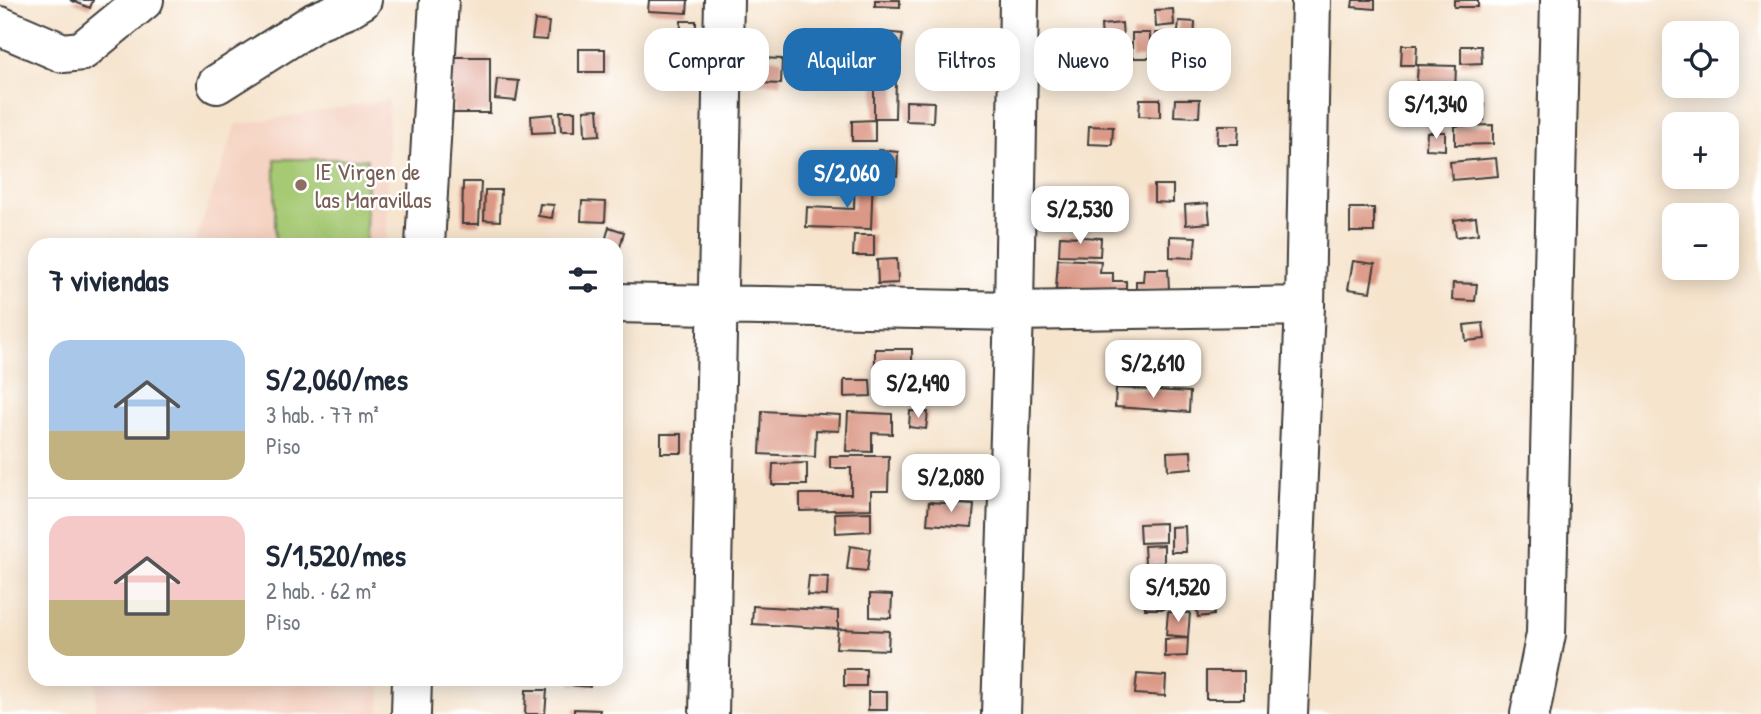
<!DOCTYPE html>
<html lang="es">
<meta charset="utf-8">
<style>
body{margin:0;font-family:"Patrick Hand",sans-serif;background:#f6f6f7;color:#1f2937;height:100vh;display:flex;flex-direction:column;font-size:26px;white-space:nowrap}
*{box-sizing:border-box;margin:0}
p{font-size:23px;color:#747a83}
.icon{flex:none;width:38px;height:38px;fill:none;stroke:currentColor;stroke-width:2;stroke-linecap:round;stroke-linejoin:round}
.map{position:relative;flex:1;overflow:hidden}
.details{position:absolute;left:28px;top:238px;width:595px;height:448px;display:flex;flex-direction:column;background:#fff;border-radius:21px;box-shadow:0 4px 18px #0003}
.details>*{flex:none}
.top-card{position:absolute;left:644px;top:28px;width:665px;height:63px;display:flex;gap:14px}
.controls{position:absolute;left:1662px;top:21px;display:grid;gap:14px}
.controls a{display:grid;place-items:center;width:77px;height:77px;border-radius:14px;background:#fff;box-shadow:0 4px 18px #0003;font-size:35px}
.price{position:absolute;translate:-50% -60px;padding:0 16px;border-radius:14px;background:#fff;color:#222;font-size:23px;line-height:46px;filter:drop-shadow(0 2px 4px #0008)}
.price::after{content:'';position:absolute;left:50%;top:42px;width:21px;height:16px;margin-left:-10px;background:inherit;clip-path:polygon(0 0,100% 0,50% 100%)}
.price.active{background:#1f6fb2;color:#fff}
ul{padding:0;list-style:none}
li{display:flex;align-items:center;gap:21px;height:175px;padding:0 21px}
li+li{border-top:2px solid #e0e1e3}
li span{display:grid;place-items:center;flex:none;width:196px;height:140px;border-radius:21px;color:#555}
li>.icon{margin-inline-start:auto}
span .icon{width:84px;height:84px;fill:#fffc;stroke-width:1}
li b{font-size:30px}
h2{display:flex;justify-content:space-between;align-items:center;height:84px;padding:0 21px;font-size:30px}
.tag{padding:0 24px;border-radius:21px;background:#fff;box-shadow:0 4px 18px #0003;font-size:24px;line-height:63px}
.tag.active{background:#1f6fb2;color:#fff}
.map>svg:first-child{display:block}
.built{fill:#f5d3c2}
.green{fill:#a6c973;stroke:#617248;stroke-width:2}
.building{fill:#db9886}
.lines{fill:none;stroke-linecap:round;stroke-linejoin:round}
.minor-casing{stroke:#3d3a37;stroke-width:42}
.minor{stroke:#fff;stroke-width:38}
.education-dot{fill:#8d6e63;stroke:#fff;stroke-width:2.5}
.labels{text-anchor:middle;dominant-baseline:central;stroke-width:5;stroke-linejoin:round;paint-order:stroke}
.education-label{font-size:24px;fill:#785e54;stroke:#fff;text-anchor:start}
</style>
<div class="map">
<svg width="1761" height="714" viewBox="0 0 1761 714">
<rect width="100%" height="100%" fill="#fff"/>
<filter id="ink" filterUnits="userSpaceOnUse"><feTurbulence type="fractalNoise" baseFrequency=".0143" numOctaves="2"/><feDisplacementMap in="SourceGraphic" scale="14" xChannelSelector="R" yChannelSelector="G"/><feConvolveMatrix kernelMatrix="1 2 1 2 8 2 1 2 1" color-interpolation-filters="sRGB"/></filter>
<filter id="wash" filterUnits="userSpaceOnUse"><feTurbulence type="fractalNoise" baseFrequency=".00686" numOctaves="4" result="noise"/><feDisplacementMap in="SourceGraphic" scale="28" xChannelSelector="R" yChannelSelector="G"/><feGaussianBlur stdDeviation="1.57" result="paint"/><feColorMatrix in="noise" values="0 0 0 0 0 0 0 0 0 0 0 0 0 0 0 0 0 1.4 0 .05"/><feComposite in="paint" operator="in"/></filter>
<g filter="url(#wash)">
<rect width="100%" height="100%" fill="#f6e4cd"/>
<path class="built" d="M389,100L387,245H194L236,125Z
M96,679H381L380,714H96Z"/>
<path class="green" d="M275,159H367L366,245H275Z"/>
<g id="blocks">
<path class="building" d="M70,0H93L90,8Z
M649,0H688L687,13L648,11Z
M875,0H900V7L875,6Z
M1353,0H1375V9L1352,7Z
M1454,0H1478V7H1454Z
M1173,9L1174,25L1156,27L1155,10Z
M535,20L549,22L547,40L532,39Z
M681,21H696V49H680Z
M1179,21L1195,22L1194,42H1177Z
M1122,23L1123,39L1102,41L1101,25Z
M881,32L903,34L900,51L879,49Z
M1132,33H1150V58H1132Z
M1155,33H1174L1175,63L1156,64Z
M854,42L875,43L873,62L852,61Z
M1402,45H1417L1416,65H1401Z
M1461,46H1481L1482,63L1461,64Z
M579,49H605V72H579Z
M452,57H490V113H453Z
M761,58L782,59L781,84L759,83Z
M1418,65L1456,66L1455,92L1416,91Z
M874,77H896L895,118H874Z
M497,79L519,81L516,101L495,99Z
M1140,99H1160V117L1139,116Z
M1175,99H1200L1199,117L1174,116Z
M906,101L934,102L933,122L906,121Z
M1427,104H1446V117L1427,118Z
M1462,104H1484V120L1462,119Z
M598,109L600,135L585,136L584,110Z
M560,111H575V131H561Z
M553,114L555,132L532,133L531,116Z
M875,120V141H852V121Z
M1218,125H1239L1238,144H1217Z
M1493,125V144L1455,145V126Z
M1089,126L1113,127L1112,145L1088,144Z
M1427,132H1445V150L1426,149Z
M879,150L898,152L897,176L877,175Z
M1496,158L1498,176L1452,180L1450,162Z
M855,175H873L871,229L806,227L807,207L854,209Z
M463,182H481L479,224H462Z
M1154,185H1173V203L1154,202Z
M485,190H501L500,221L484,220Z
M582,201L606,202L605,222L581,221Z
M1208,203L1210,223L1186,225L1185,205Z
M540,204L554,205L552,218L538,216Z
M1350,208H1374V232H1350Z
M1476,217L1478,234L1456,237L1454,220Z
M609,227L624,232L619,251H616V245H604Z
M854,235H874V256H853Z
M1060,236L1101,238L1100,256L1059,255Z
M1170,236L1196,237L1194,258L1170,257Z
M897,259L898,283L878,284L877,260Z
M1058,259L1101,261L1100,273H1113V281H1126V292L1056,289Z
M1353,261L1375,264L1370,292L1348,289Z
M1144,269H1168L1169,290H1136V281H1143Z
M1453,283L1477,284L1475,301L1452,300Z
M1483,323L1485,339L1466,341L1464,325Z
M875,349H912V377H894V395H875Z
M844,380H870L871,396L844,397Z
M1116,388L1190,392L1189,412L1115,407Z
M762,411L840,415L839,431L816,430L815,457L760,454Z
M910,411L928,412L926,429L909,427Z
M848,412L892,414V434L872,433V452L846,451Z
M661,434H682V453H661Z
M1191,451L1192,468L1168,470L1167,452Z
M830,456H889L888,491H871V509L800,511V494H851V468H830Z
M807,463V485H772L773,464Z
M929,502L974,505L972,527L927,524Z
M871,512V531L836,533L835,513Z
M1165,523V542L1140,543L1139,524Z
M1185,526L1186,552H1171V527Z
M1164,545V563L1145,564L1144,546Z
M850,546L870,549L867,571L847,569Z
M809,576L828,577L827,596L807,595Z
M1145,581H1164V609H1145Z
M870,594L892,595L891,618L870,617Z
M1213,600L1214,615L1198,617L1196,602Z
M753,606L838,611V629L752,624Z
M1168,612L1190,613L1188,637L1166,635Z
M838,629L889,631L888,650L836,648Z
M1188,638L1187,656L1165,657V639Z
M844,669H866V686H844Z
M1206,671H1244V699H1206Z
M1137,674L1166,676L1165,696L1135,694Z
M572,679H591L590,687L571,685Z
M526,690H547L545,714H525Z
M868,692H887V710H868Z
M574,709L600,710L599,714H574Z"/>
</g>
</g>
<g filter="url(#ink)">
<use href="#blocks" fill-opacity="0" stroke="#3d3a37" stroke-width="2"/>
<g class="lines">
<g class="minor-casing">
<path id="minor" d="M0,26L63,53L82,51L144,0
M217,84L315,22L347,9L362,0
M425,245L439,0
M616,303L1014,311L1305,306
M411,714L412,679
M709,714L724,0
M1001,714L1014,311L1019,0
M1288,714L1305,306L1311,0
M1530,714L1546,634L1560,0"/>
</g>
<use href="#minor" class="minor"/>
</g>
</g>
<circle class="education-dot" cx="301" cy="185" r="7"/>
<g class="labels">
<g class="education-label">
<text x="315" y="171">IE Virgen de<tspan x="315" dy="28">las Maravillas</tspan></text>
</g>
</g>
</svg>
<div class="controls">
<a><svg class="icon" aria-label="locate" viewBox="0 0 24 24"><circle cx="12" cy="12" r="6"/><path d="M12 2v4M12 18v4M2 12h4M18 12h4"/></svg></a>
<a>+</a>
<a>−</a>
</div>
<b class="price" style="left:1436px;top:141px">S/1,340</b>
<b class="price active" style="left:847px;top:210px">S/2,060</b>
<b class="price" style="left:1080px;top:246px">S/2,530</b>
<b class="price" style="left:1153px;top:400px">S/2,610</b>
<b class="price" style="left:918px;top:420px">S/2,490</b>
<b class="price" style="left:951px;top:514px">S/2,080</b>
<b class="price" style="left:1178px;top:624px">S/1,520</b>
<div class="top-card">
<a class="tag">Comprar</a>
<a class="tag active">Alquilar</a>
<a class="tag">Filtros</a>
<a class="tag">Nuevo</a>
<a class="tag">Piso</a>
</div>
<section class="details">
<h2>7 viviendas<svg class="icon" aria-label="filters" viewBox="0 0 24 24"><path d="M4 7h16M4 17h16"/><circle cx="9" cy="7" r="2"/><circle cx="15" cy="17" r="2"/></svg></h2>
<ul>
<li><span style="background:linear-gradient(#a9c7e8 65%,#c2b280 0)"><svg class="icon" aria-label="home" viewBox="0 0 24 24"><path d="M3 11l9-7 9 7M6 9v11h12V9"/></svg></span><div><b>S/2,060/mes</b><p>3 hab. · 77 m²</p><p>Piso</p></div></li>
<li><span style="background:linear-gradient(#f6c9c9 60%,#c2b280 0)"><svg class="icon" aria-label="home" viewBox="0 0 24 24"><path d="M3 11l9-7 9 7M6 9v11h12V9"/></svg></span><div><b>S/1,520/mes</b><p>2 hab. · 62 m²</p><p>Piso</p></div></li>
</ul>
</section>
</div>
